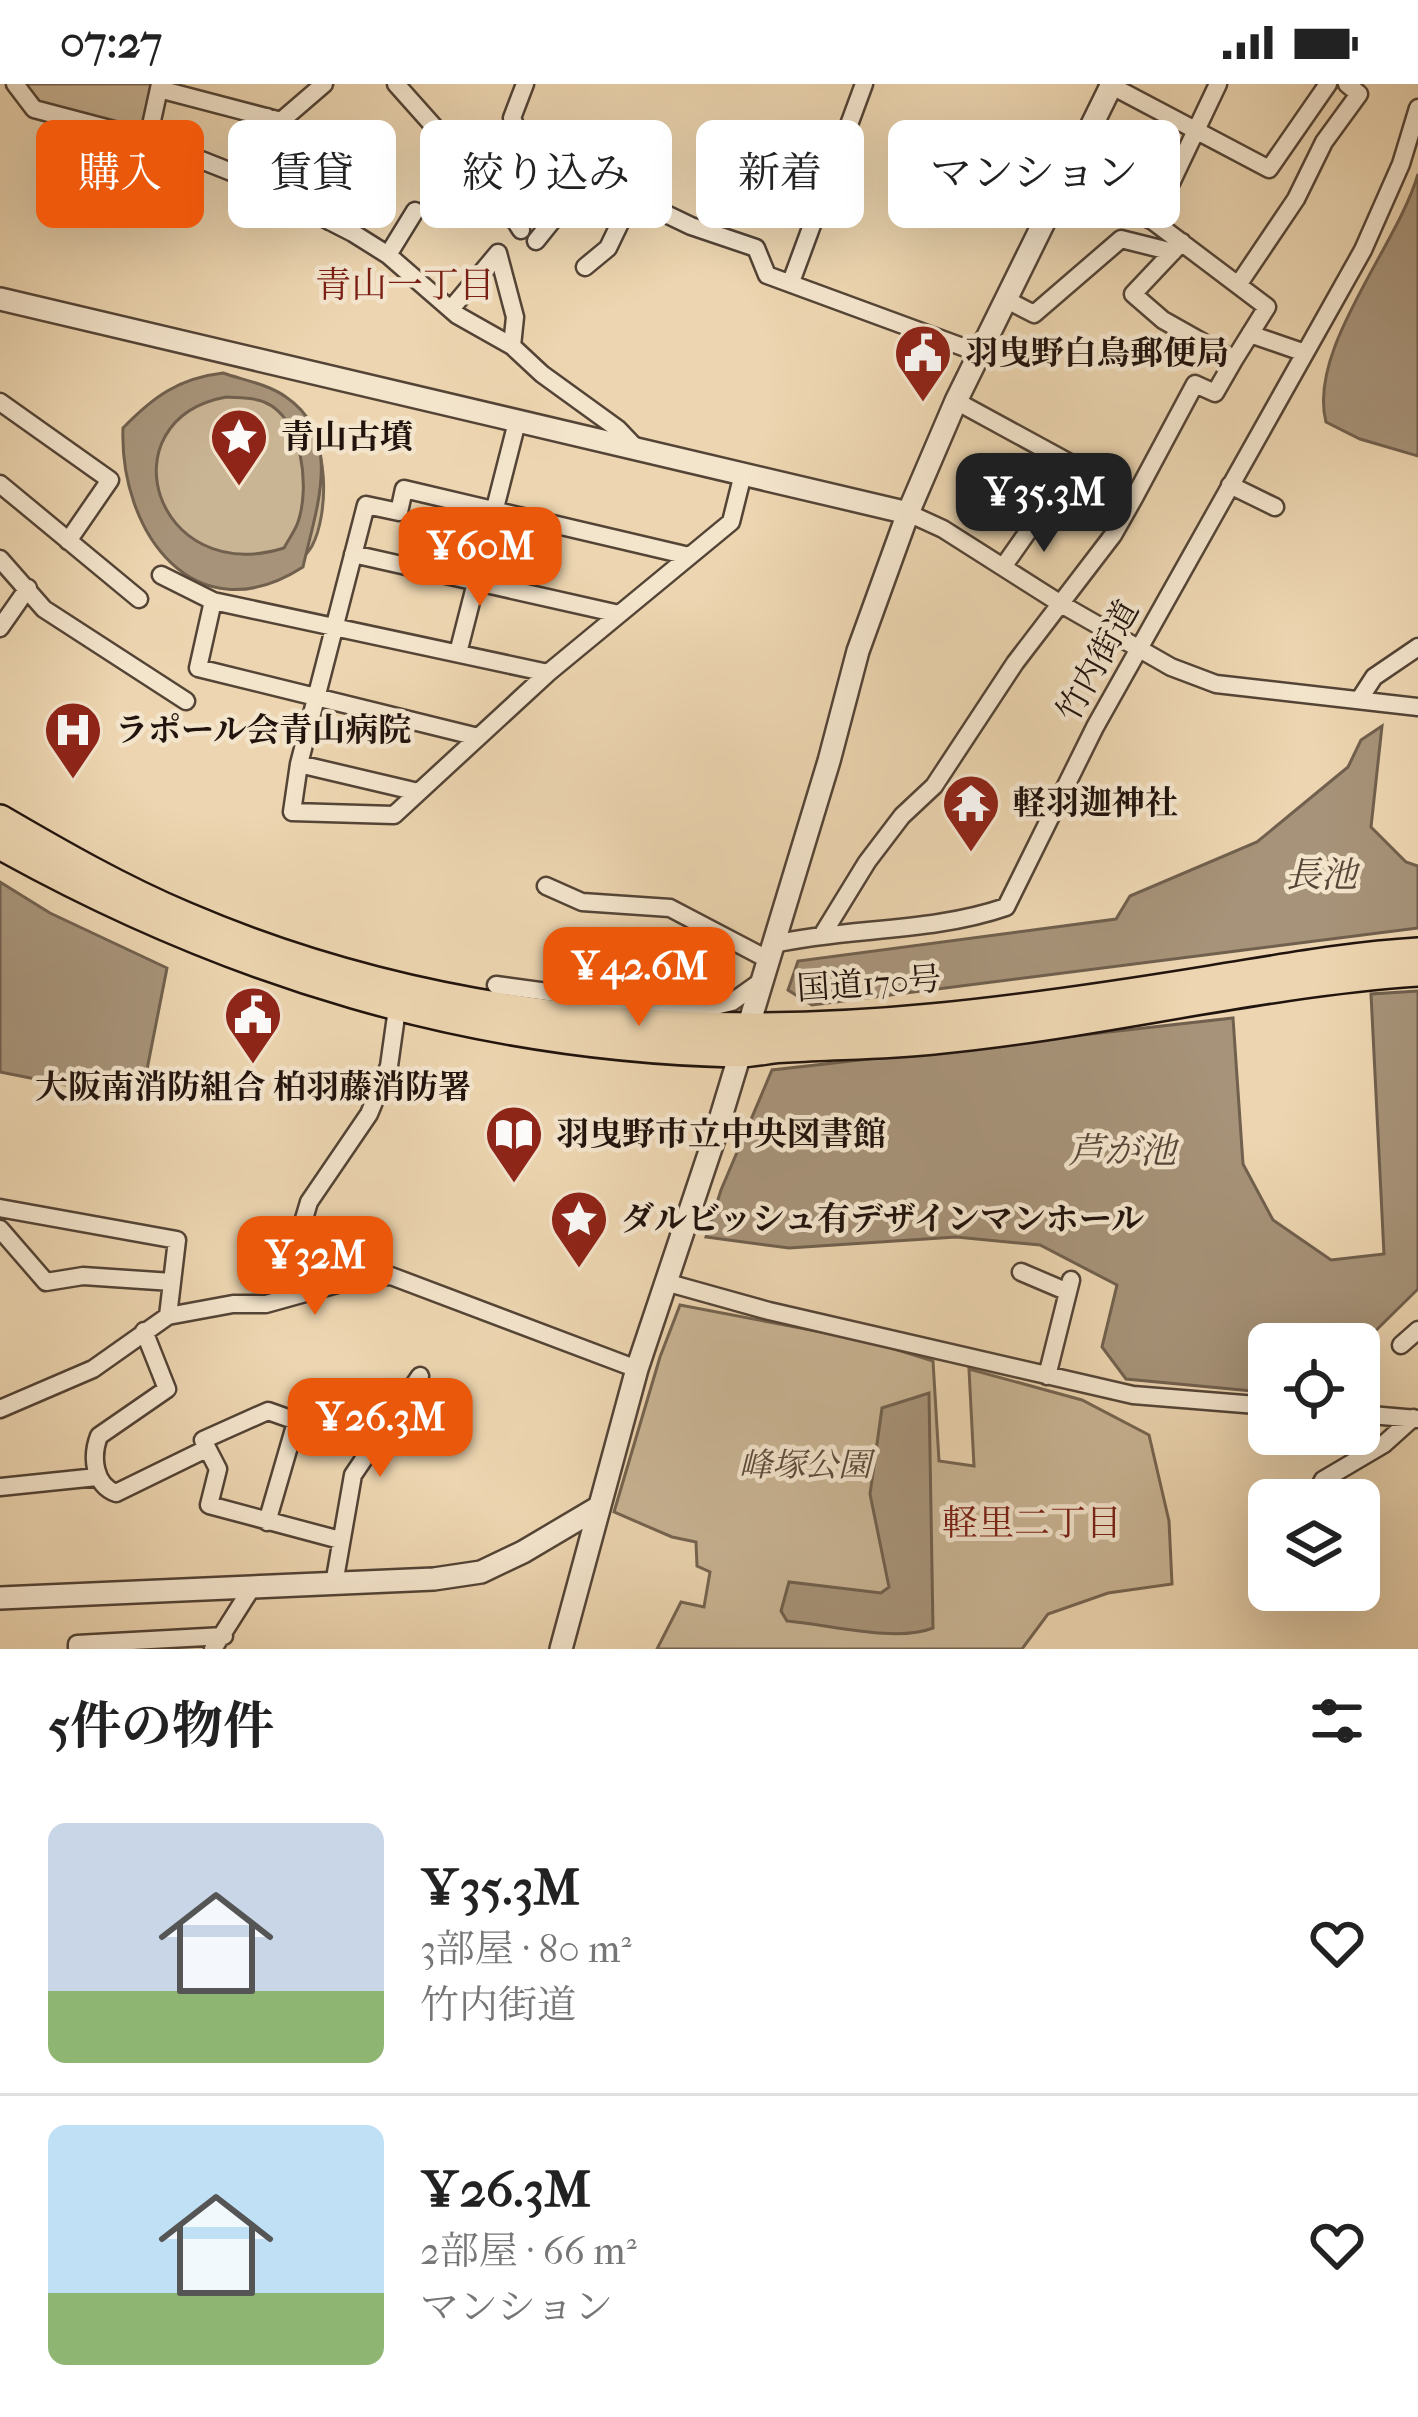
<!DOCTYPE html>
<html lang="ja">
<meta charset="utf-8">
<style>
body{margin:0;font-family:"IM FELL French Canon","Noto Serif JP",serif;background:#f6f6f6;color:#222;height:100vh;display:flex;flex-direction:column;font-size:45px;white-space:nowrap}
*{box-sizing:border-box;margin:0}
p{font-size:39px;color:#767676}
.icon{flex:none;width:66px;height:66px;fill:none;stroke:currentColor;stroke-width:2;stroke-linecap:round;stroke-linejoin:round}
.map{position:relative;height:1565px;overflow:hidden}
.details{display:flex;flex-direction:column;background:#fff;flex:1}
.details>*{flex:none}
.guide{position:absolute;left:36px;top:36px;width:1347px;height:108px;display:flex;gap:24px}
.buttons{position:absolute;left:1248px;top:1239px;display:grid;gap:24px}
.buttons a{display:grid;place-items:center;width:132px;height:132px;border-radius:18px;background:#fff;box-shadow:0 12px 48px #0002;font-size:60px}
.price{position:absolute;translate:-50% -102px;padding:0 27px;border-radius:24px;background:#ea580c;color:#fff;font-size:39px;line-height:78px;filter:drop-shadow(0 3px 6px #0008)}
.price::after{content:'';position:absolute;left:50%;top:72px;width:36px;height:27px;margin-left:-18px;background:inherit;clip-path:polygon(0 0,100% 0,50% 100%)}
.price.on{background:#222;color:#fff}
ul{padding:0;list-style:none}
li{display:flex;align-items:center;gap:36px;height:300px;padding:0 48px}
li+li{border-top:3px solid #e0e0e0}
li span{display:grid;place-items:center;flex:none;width:336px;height:240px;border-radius:18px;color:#555}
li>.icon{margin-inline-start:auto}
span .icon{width:144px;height:144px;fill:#fffc;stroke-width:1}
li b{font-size:51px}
h2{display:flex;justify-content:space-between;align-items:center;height:144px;padding:0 48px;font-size:51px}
.tag{padding:0 42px;border-radius:18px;background:#fff;box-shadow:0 12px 48px #0002;font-size:42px;line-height:108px}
.tag.on{background:#ea580c;color:#fff}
.status{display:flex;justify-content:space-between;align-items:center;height:84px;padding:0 60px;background:#fff;direction:ltr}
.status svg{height:33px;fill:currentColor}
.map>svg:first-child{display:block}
.green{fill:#c9b494;stroke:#756450;stroke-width:3}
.water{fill:#a79379;stroke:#71604e;stroke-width:3;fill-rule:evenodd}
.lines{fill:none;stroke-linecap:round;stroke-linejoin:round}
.minor-casing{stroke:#544436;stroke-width:21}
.tertiary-casing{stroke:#544436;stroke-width:26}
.trunk-casing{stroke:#21130d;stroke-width:32}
.minor{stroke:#f3e4cc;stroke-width:16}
.tertiary{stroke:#f3e4cc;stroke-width:21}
.trunk{stroke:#ecd5b0;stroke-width:27}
.labels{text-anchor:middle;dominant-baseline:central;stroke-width:9;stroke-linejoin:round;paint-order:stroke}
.poi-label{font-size:33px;font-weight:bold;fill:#21130d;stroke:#f3e4cc;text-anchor:start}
.street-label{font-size:33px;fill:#21130d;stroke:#f3e4cc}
.park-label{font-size:33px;font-style:italic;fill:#5c4b3c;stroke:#f3e4cc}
.neighbourhood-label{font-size:36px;fill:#7a1f14;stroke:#f3e4cc}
.water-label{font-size:36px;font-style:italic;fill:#574638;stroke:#f3e4cc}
</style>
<div class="status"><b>07:27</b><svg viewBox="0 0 49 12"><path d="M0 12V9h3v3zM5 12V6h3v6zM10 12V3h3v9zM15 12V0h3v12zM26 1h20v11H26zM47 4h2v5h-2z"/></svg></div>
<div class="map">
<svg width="1418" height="1565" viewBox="0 0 1418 1565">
<rect width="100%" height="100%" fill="#ecd5b0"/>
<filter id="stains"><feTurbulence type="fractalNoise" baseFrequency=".00167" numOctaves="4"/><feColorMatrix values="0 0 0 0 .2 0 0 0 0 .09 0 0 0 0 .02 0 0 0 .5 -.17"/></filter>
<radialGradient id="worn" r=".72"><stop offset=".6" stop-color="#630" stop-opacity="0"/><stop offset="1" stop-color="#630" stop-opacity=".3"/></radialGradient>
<path class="green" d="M24,0H154L145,41L140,45L43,21Z
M227,306C251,312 276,318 297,331C330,353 329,430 312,462C308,469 300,477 295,483L255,488L165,443L150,374L189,313Z
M680,1221L869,1257L933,1277L939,1377L974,1382L969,1285L1082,1316L1149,1351L1169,1437L1172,1500L1108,1509L1048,1530L1022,1565H657L681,1518L704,1523L710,1488L697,1482L696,1458L672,1453L614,1428L660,1273Z"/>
<path class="water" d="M1418,90V372L1360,355L1326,338C1307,265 1398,161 1418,90Z
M223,289C243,296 268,300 286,313C345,353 315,428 303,483C194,553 119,447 123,344C153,313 179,294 223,289ZM226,313C238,314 253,313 264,318C303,333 310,404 298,438C295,447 288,456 284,464C154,504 104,336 226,313Z
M1382,642L1371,743L1406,778L1418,782V844L812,921L788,906L798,877L1116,835L1130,812L1257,758L1348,683L1361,656Z
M0,798L50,829L167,884L141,1016L0,988Z
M1418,907V1205L1359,1263L1269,1260V1302L1252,1307L1126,1295L1102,1263L1117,1201L1040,1161L956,1153L789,1164L706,1153L721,1106L772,986L1233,934L1243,1080L1273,1136L1331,1176L1384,1170L1371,910Z
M929,1309L933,1544C895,1559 827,1540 787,1537L781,1527L789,1498L881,1509L889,1503L870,1410L882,1324Z"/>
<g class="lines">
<g class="minor-casing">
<path id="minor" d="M15,0L34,25L148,55L239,91L353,149L388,171L457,231L512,262L542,290L618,345L637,365
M396,0L462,74L470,67L521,146
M525,0L512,34L524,62L691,142L756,164L767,191L979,269
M1108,0L1269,85L1328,0
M159,5L281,37L324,0
M148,55L160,0
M327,58L354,70L357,84L329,137
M239,91L267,33
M1065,94L1153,137L1267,223L1234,276
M1153,137L1218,0
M536,157L589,91
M498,169L515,233L512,262
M388,171L415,127
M585,183L608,164L633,112
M791,198L864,0
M1238,201L1296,115L1324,58L1359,10L1347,0
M1005,215L1034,230L1121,155L1173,168
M451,225L498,169
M1250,250L1305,269
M956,317L1134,414L1195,300L1215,309L1234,276L1163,236L1133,210L1182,158
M0,318L110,396L68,457
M0,400L139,515
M1230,401L1275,423
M908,429L943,445L1061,520L1171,583L1216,600L1418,623
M353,470L619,530
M689,472L404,405L399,428L366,421L299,680L292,728L394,731L548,589L731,438L743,390
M0,475L44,525L186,617
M1003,483L1041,429
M161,491L213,517L548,589
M213,517L198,584L478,653
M0,544L28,504
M458,569L517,338
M1359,616L1374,593L1418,563
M299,680L418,708
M546,802L582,818L670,824L769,876
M824,848L867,778L902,732L934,702L1015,579L1113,451L1134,414
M773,860C850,843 930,849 1006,823L1095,643L1363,166L1401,80L1418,24
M496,901L614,917L711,923L732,918L763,896
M0,1124L177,1156L168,1232
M0,1145L46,1198L83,1192L172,1198
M1021,1188L1068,1208
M665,1198L769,1227L1133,1311L1269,1322
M314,1207L298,1155L309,1118L369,1030L389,982L397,925
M144,1247L167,1305L99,1352C91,1373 94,1401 116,1409L206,1365
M1401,1261L1418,1246
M1047,1292L1071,1196
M0,1325L93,1285L168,1232L233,1220H266L363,1193L391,1192L637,1285
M1359,1330L1417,1335
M0,1403L97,1393
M1313,1416L1323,1396L1384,1360L1413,1334
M267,1438L297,1335
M340,1456L209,1421L218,1385L203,1356L268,1327L370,1363
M334,1500L353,1391L420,1292
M77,1565V1560L224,1552
M213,1565L251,1505"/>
</g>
<g class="tertiary-casing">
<path id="tertiary" d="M0,215L908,429
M0,1514L434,1495L481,1488L523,1468L599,1423
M561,1565L637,1285L716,1049L829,677L858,567L908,429L956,317L1112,0"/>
</g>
<g class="trunk-casing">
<path id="trunk" d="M0,735C60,770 121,805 185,832C420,933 679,959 932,934C1026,925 1119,911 1211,896C1280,885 1349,872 1418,868
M0,761C230,889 470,962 734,969C752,970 770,964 788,964C836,961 885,961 933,956C1095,941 1255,899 1418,888"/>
</g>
<use href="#minor" class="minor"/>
<use href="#tertiary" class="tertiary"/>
<use href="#trunk" class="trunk"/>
</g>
<defs>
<g id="civic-pin" transform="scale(3)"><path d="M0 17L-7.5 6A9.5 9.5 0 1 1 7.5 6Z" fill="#8f2418" stroke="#f3e4cc"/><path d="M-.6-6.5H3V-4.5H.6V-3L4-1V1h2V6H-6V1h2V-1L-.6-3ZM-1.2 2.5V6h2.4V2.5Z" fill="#fff"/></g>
<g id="sight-pin" transform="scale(3)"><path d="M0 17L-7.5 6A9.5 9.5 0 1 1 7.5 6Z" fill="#8f2418" stroke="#f3e4cc"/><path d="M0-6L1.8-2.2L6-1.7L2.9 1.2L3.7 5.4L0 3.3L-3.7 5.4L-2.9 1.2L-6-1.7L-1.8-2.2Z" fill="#fff"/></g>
<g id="hospital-pin" transform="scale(3)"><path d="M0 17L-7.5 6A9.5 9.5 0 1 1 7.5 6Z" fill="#8f2418" stroke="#f3e4cc"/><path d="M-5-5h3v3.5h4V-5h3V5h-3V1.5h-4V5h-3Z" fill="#fff"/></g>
<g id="temple-pin" transform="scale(3)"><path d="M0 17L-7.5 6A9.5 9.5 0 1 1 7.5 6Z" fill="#8f2418" stroke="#f3e4cc"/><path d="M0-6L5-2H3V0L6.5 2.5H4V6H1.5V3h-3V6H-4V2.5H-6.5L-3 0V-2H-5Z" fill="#fff"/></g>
<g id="library-pin" transform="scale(3)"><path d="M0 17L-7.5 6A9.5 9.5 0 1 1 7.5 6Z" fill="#8f2418" stroke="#f3e4cc"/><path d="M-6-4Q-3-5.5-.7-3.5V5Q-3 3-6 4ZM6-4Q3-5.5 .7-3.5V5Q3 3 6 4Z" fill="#fff"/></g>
</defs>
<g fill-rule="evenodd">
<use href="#civic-pin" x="923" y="269"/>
<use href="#sight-pin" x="239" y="353"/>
<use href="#hospital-pin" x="73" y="646"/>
<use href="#temple-pin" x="971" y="719"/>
<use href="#civic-pin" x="253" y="931"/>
<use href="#library-pin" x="514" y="1050"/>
<use href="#sight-pin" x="579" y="1135"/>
</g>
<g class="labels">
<g class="poi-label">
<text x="965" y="269">羽曳野白鳥郵便局</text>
<text x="281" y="353">青山古墳</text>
<text x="115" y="646">ラポール会青山病院</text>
<text x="1013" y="719">軽羽迦神社</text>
<text x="253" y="1003" text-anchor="middle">大阪南消防組合 柏羽藤消防署</text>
<text x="556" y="1050">羽曳野市立中央図書館</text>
<text x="621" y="1135">ダルビッシュ有デザインマンホール</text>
</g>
<g class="street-label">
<text transform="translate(1098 577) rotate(-61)">竹内街道</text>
<text transform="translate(869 900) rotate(-4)">国道170号</text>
</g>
<g class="park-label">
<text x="805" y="1381">峰塚公園</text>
</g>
<g class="neighbourhood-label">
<text x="405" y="201">青山一丁目</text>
<text x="1032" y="1439">軽里二丁目</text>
</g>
<g class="water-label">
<text x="1321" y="791">長池</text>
<text x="1122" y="1067">芦が池</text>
</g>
</g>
<rect width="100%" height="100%" filter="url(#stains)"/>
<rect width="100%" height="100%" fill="url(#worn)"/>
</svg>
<div class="buttons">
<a><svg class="icon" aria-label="locate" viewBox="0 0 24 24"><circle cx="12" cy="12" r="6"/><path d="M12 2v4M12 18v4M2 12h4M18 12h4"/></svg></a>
<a><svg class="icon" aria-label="layers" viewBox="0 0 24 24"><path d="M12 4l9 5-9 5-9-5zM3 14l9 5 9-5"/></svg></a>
</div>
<b class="price on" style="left:1044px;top:471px">¥35.3M</b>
<b class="price" style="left:480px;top:525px">¥60M</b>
<b class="price" style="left:639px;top:945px">¥42.6M</b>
<b class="price" style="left:315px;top:1234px">¥32M</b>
<b class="price" style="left:380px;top:1396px">¥26.3M</b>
<div class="guide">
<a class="tag on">購入</a>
<a class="tag">賃貸</a>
<a class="tag">絞り込み</a>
<a class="tag">新着</a>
<a class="tag">マンション</a>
</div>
</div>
<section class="details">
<h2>5件の物件<svg class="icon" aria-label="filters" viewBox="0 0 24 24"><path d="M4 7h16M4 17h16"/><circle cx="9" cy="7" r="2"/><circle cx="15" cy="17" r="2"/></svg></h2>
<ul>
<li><span style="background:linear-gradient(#c9d6e8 70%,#8fb573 0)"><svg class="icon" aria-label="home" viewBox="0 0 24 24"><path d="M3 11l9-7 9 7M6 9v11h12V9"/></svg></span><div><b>¥35.3M</b><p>3部屋 · 80 m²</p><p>竹内街道</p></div><svg class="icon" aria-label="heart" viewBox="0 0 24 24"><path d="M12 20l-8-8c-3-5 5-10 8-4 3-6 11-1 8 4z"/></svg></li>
<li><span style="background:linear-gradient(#bfe0f5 70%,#8fb573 0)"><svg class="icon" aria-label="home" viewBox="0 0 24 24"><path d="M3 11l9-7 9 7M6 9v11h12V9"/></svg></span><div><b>¥26.3M</b><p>2部屋 · 66 m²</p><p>マンション</p></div><svg class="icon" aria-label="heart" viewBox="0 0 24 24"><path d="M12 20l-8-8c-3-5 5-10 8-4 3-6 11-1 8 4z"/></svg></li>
</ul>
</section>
